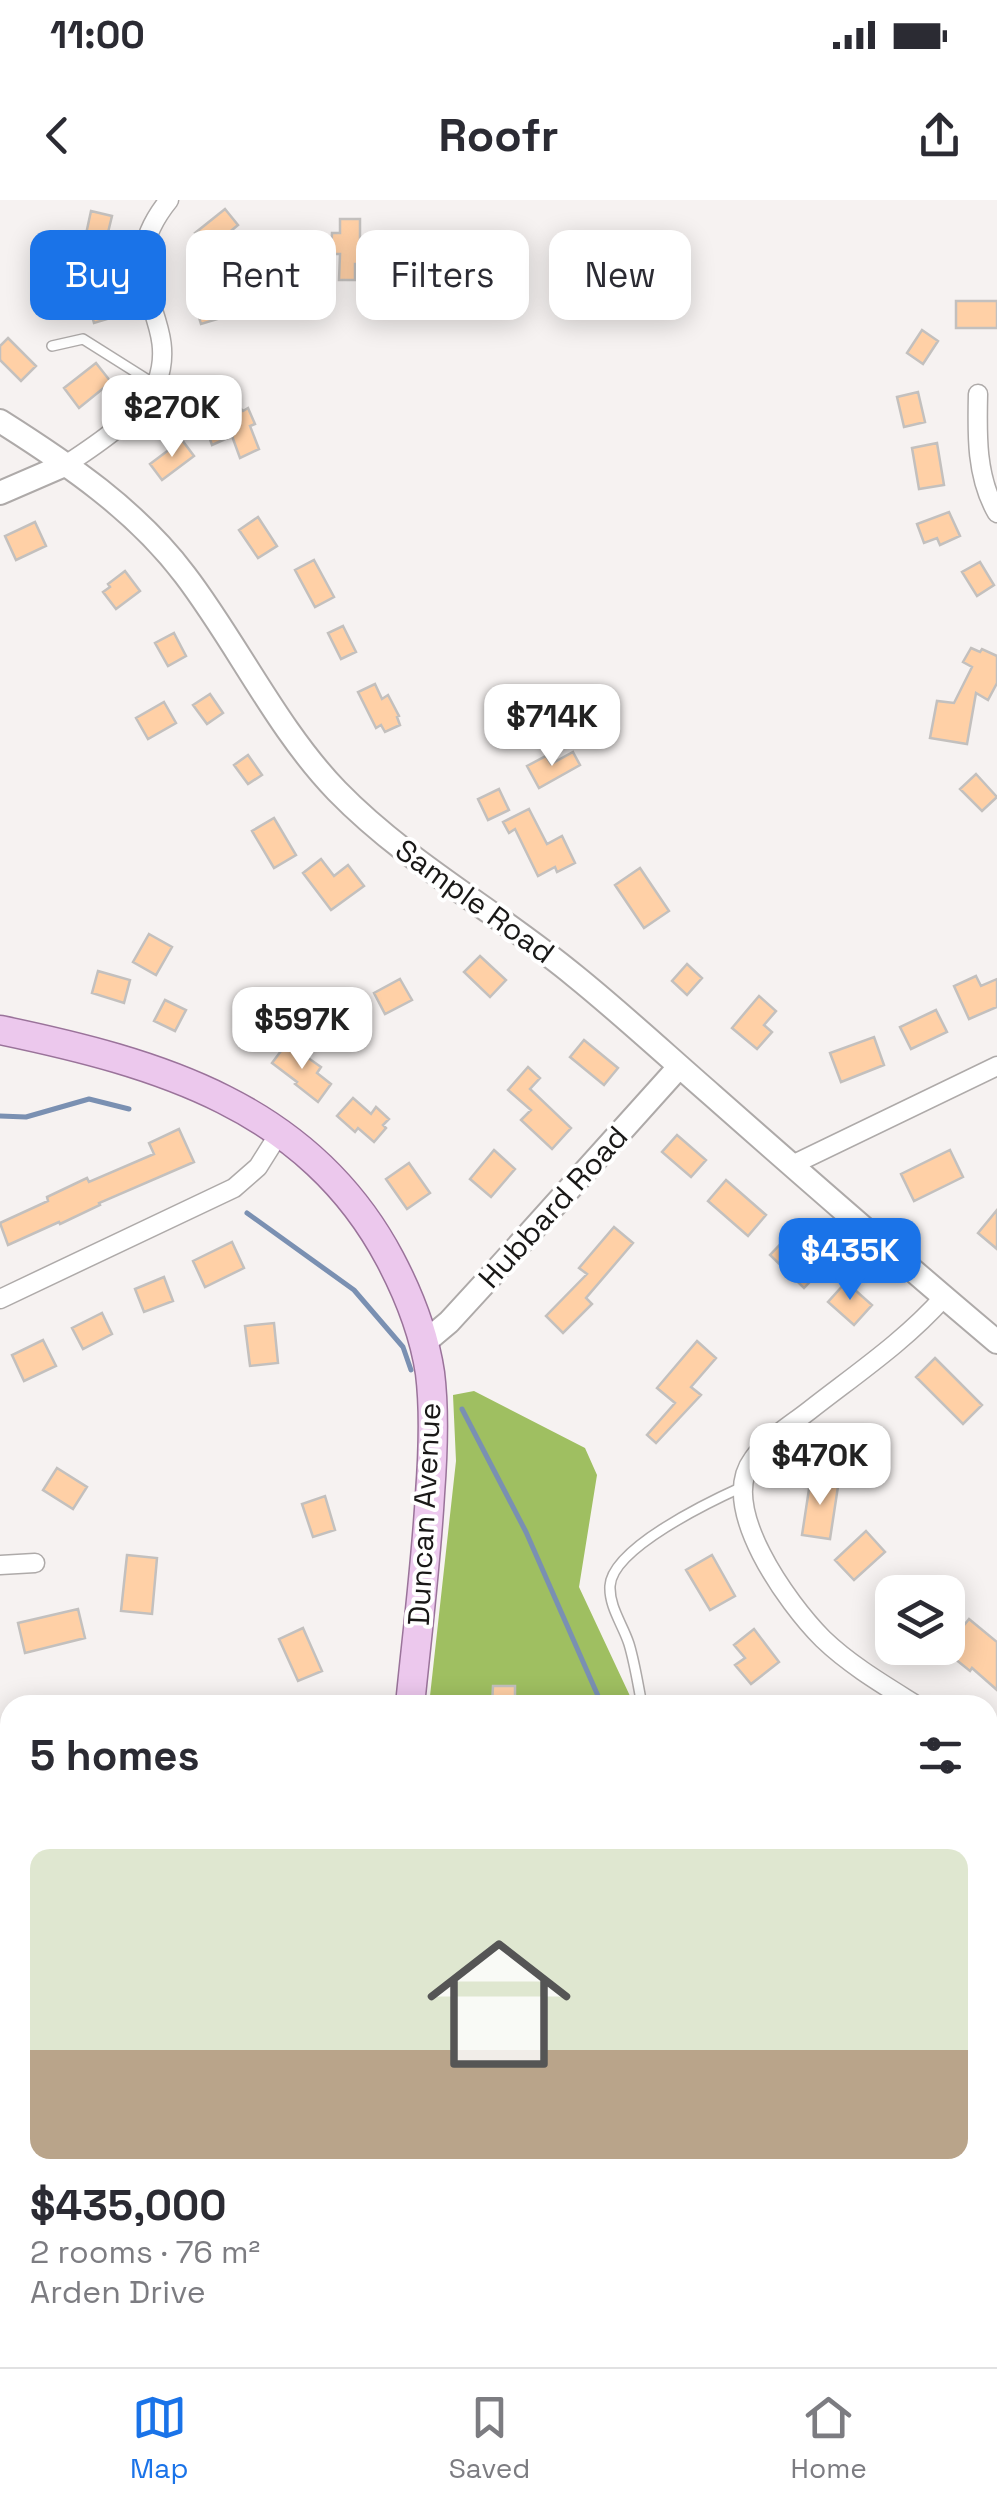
<!DOCTYPE html>
<meta charset="utf-8">
<style>
body{margin:0;font-family:"Space Grotesk",sans-serif;background:#f7f7f7;color:#2b2b33;height:100vh;display:flex;flex-direction:column;font-size:38px;white-space:nowrap}
*{box-sizing:border-box;margin:0}
p{font-size:32px;color:#7c7c81}
.icon{flex:none;width:55px;height:55px;fill:none;stroke:currentColor;stroke-width:2;stroke-linecap:round;stroke-linejoin:round}
.map{position:relative;flex:1;overflow:hidden}
.side{position:absolute;left:0px;top:1495px;width:998px;height:672px;display:flex;flex-direction:column;background:#fff;border-radius:30px 30px 0 0;box-shadow:0 5px 25px #0003}
.side>*{flex:none}
.banner{position:absolute;left:30px;top:30px;width:938px;height:90px;display:flex;gap:20px}
.controls{position:absolute;left:875px;top:1375px;display:grid;gap:20px}
.controls a{display:grid;place-items:center;width:90px;height:90px;border-radius:20px;background:#fff;box-shadow:0 5px 25px #0003;font-size:50px}
.price{position:absolute;translate:-50% -85px;padding:0 22px;border-radius:20px;background:#fff;color:#222;font-size:32px;line-height:65px;filter:drop-shadow(0 2px 5px #0008)}
.price::after{content:'';position:absolute;left:50%;top:60px;width:30px;height:22px;margin-left:-15px;background:inherit;clip-path:polygon(0 0,100% 0,50% 100%)}
.price.selected{background:#1a73e8;color:#fff}
ul{padding:0;list-style:none}
li{display:grid;align-content:center;gap:20px;height:530px;padding:0 30px}
li+li{border-top:2px solid #e1e1e2}
li span{display:grid;place-items:center;height:310px;border-radius:20px;color:#555}
li>.icon{margin-inline-start:auto}
span .icon{width:180px;height:180px;fill:#fffc;stroke-width:1}
li b{font-size:42px}
h2{display:flex;justify-content:space-between;align-items:center;height:120px;padding:0 30px;font-size:42px}
.pill{padding:0 35px;border-radius:20px;background:#fff;box-shadow:0 5px 25px #0003;font-size:35px;line-height:90px}
.pill.selected{background:#1a73e8;color:#fff}
.status{display:flex;justify-content:space-between;align-items:center;height:70px;padding:0 50px;background:#fff;direction:ltr}
.status svg{height:28px;fill:currentColor}
header{display:flex;justify-content:space-between;align-items:center;height:130px;padding:0 30px;background:#fff;font-size:45px;font-weight:800}
.tab-bar{display:flex;justify-content:space-around;align-items:center;height:140px;border-top:2px solid #e1e1e2;background:#fff;font-size:28px;color:#7c7c81}
.tab-bar a{display:grid;justify-items:center;gap:5px}
.tab-bar .selected{color:#1a73e8}
.map>svg:first-child{display:block}
.forest{fill:#9fbf61}
.lines{fill:none;stroke-linecap:round;stroke-linejoin:round}
.stream{stroke:#7a90b2;stroke-width:5}
.building{fill:#ffd0a6;stroke:#c3c0be;stroke-width:2.5}
.service-casing{stroke:#aeaaa9;stroke-width:12}
.minor-casing{stroke:#aeaaa9;stroke-width:21}
.tertiary-casing{stroke:#aeaaa9;stroke-width:26}
.primary-casing{stroke:#9a739a;stroke-width:31}
.service{stroke:#fff;stroke-width:9}
.minor{stroke:#fff;stroke-width:18}
.tertiary{stroke:#fff;stroke-width:22}
.primary{stroke:#ecc8ed;stroke-width:28}
.labels{text-anchor:middle;dominant-baseline:central;stroke-width:8;stroke-linejoin:round;paint-order:stroke}
.street-label{font-size:30px;fill:#191817;stroke:#fff}
</style>
<div class="status"><b>11:00</b><svg viewBox="0 0 49 12"><path d="M0 12V9h3v3zM5 12V6h3v6zM10 12V3h3v9zM15 12V0h3v12zM26 1h20v11H26zM47 4h2v5h-2z"/></svg></div>
<header><svg class="icon" aria-label="back" viewBox="0 0 24 24"><path d="M15 5l-7 7 7 7"/></svg>Roofr<svg class="icon" aria-label="share" viewBox="0 0 24 24"><path d="M12 15V3M7 8l5-5 5 5M5 13v7h14v-7"/></svg></header>
<div class="map">
<svg width="997" height="2167" viewBox="0 0 997 2167">
<rect width="100%" height="100%" fill="#f6f2f1"/>
<path class="forest" d="M474,1191L585,1248L597,1275L579,1387L630,1496V1505H429L456,1261L453,1195Z
M988,1748H997V2167H970L971,2158H988Z"/>
<g class="lines">
<path class="stream" d="M0,916L26,917L89,899L129,909
M247,1013L354,1090L403,1147L411,1170
M462,1209L526,1332L602,1505
M988,1919L997,1925"/>
</g>
<path class="building" d="M225,9L238,25L208,50L195,33Z
M91,11L112,16L103,53L83,48Z
M340,19H360V64H355V80H339L340,54H331L332,33H340Z
M103,79L114,117L94,123L83,85Z
M209,81L221,118L201,124L190,88Z
M956,101H997V128H956Z
M922,130L938,141L923,164L907,153Z
M8,138L36,166L21,181L0,160V146Z
M96,163L111,182L79,208L64,188Z
M918,192L925,222L904,227L897,197Z
M248,208L255,224L250,226L259,249L240,258L232,236L212,245L205,225L241,209L243,211Z
M182,240L194,256L162,280L150,264Z
M937,243L944,285L919,289L912,248Z
M949,312L960,336L940,345L937,338L924,343L917,324Z
M258,317L277,346L258,358L239,330Z
M35,322L46,346L16,360L5,336Z
M314,360L334,397L315,407L295,370Z
M980,362L994,385L977,396L962,372Z
M125,371L140,391L116,409L103,392L110,387L108,384Z
M343,426L356,452L341,459L328,433Z
M174,433L186,456L168,466L155,443Z
M971,448L980,452L982,449L997,456V483L988,500L976,493L967,544L930,538L937,501L954,503L972,467L963,462Z
M375,484L382,499L388,495L399,516L397,517L400,525L385,532L381,525L376,528L358,492Z
M210,494L223,513L207,524L193,505Z
M164,502L176,523L148,539L136,518Z
M573,552L580,565L539,588L527,566L546,556L551,564Z
M248,555L262,575L248,584L234,565Z
M976,574L997,597L982,611L960,589Z
M499,589L509,610L488,620L478,599Z
M529,609L547,644L562,636L575,663L557,672L555,667L538,676L515,629L509,633L503,622Z
M274,618L296,655L274,668L252,631Z
M321,659L334,676L348,665L364,686L331,710L303,673Z
M640,668L669,711L644,728L615,685Z
M149,734L172,747L156,775L133,762Z
M480,756L506,780L490,797L464,772Z
M687,764L702,778L687,795L672,781Z
M98,771L130,780L124,803L92,793Z
M976,776L981,786L997,779V807L969,819L954,786Z
M400,779L412,800L385,814L374,793Z
M759,796L776,811L764,825L772,832L757,849L732,828Z
M165,800L186,810L175,831L154,821Z
M936,810L947,832L911,849L900,827Z
M874,837L884,865L841,882L830,853Z
M584,840L618,868L604,885L570,857Z
M287,843L321,867L317,873L331,884L318,902L295,884L297,882L272,863Z
M528,867L540,878L530,889L571,928L552,949L521,920L531,910L508,890Z
M353,898L371,914L376,907L389,919L383,925L386,928L374,942L358,928L355,932L337,916Z
M179,929L194,962L99,1003L100,1005L60,1024L59,1022L8,1045L0,1023L48,1001L47,997L87,978L89,982L154,954L149,943Z
M677,935L706,960L691,977L662,952Z
M494,950L515,969L491,997L470,979Z
M950,950L963,977L914,1001L901,974Z
M409,963L430,993L407,1009L386,979Z
M726,980L766,1015L748,1036L708,1001Z
M997,1010V1049L978,1033Z
M614,1027L633,1043L586,1098L592,1104L563,1133L546,1116L587,1074L579,1068Z
M790,1034L824,1067L804,1088L770,1055Z
M232,1042L244,1068L205,1087L193,1061Z
M164,1077L173,1101L144,1112L135,1089Z
M846,1082L872,1105L854,1125L828,1102Z
M102,1113L112,1134L83,1149L72,1128Z
M274,1123L278,1163L250,1166L245,1126Z
M43,1140L56,1166L24,1181L12,1155Z
M697,1141L716,1158L691,1187L701,1195L656,1243L647,1235L675,1203L657,1188Z
M935,1158L982,1205L963,1224L916,1177Z
M57,1268L87,1287L73,1309L43,1290Z
M811,1276L839,1280L830,1339L802,1335Z
M325,1296L335,1330L313,1337L302,1304Z
M866,1331L885,1352L854,1380L835,1360Z
M127,1355L157,1358L152,1414L121,1411Z
M712,1355L735,1396L710,1410L686,1370Z
M78,1409L85,1438L25,1453L18,1423Z
M969,1419L997,1442V1490L972,1468L970,1471L944,1450Z
M303,1428L322,1471L298,1481L279,1439Z
M754,1429L779,1462L751,1484L735,1465L745,1458L734,1445Z
M493,1486H515V1505H492Z"/>
<g class="lines">
<g class="service-casing">
<path id="service" d="M52,146L83,139L156,185
M642,1505C638,1485 635,1464 629,1444C623,1425 609,1407 610,1386C612,1348 711,1301 742,1287"/>
</g>
<g class="minor-casing">
<path id="minor" d="M978,194C977,235 976,277 997,313
M67,264C93,247 146,212 157,182C182,115 105,79 169,0
M792,965L997,866
M0,1099L234,988L258,967L280,932
M0,1365L35,1363
M916,1505C884,1485 850,1465 823,1439C788,1404 717,1307 753,1259C767,1239 791,1225 810,1210C856,1174 905,1141 944,1097
M988,1551L997,1559"/>
</g>
<g class="tertiary-casing">
<path id="tertiary" d="M0,221C68,264 136,310 185,375C237,443 277,529 337,591C407,663 498,712 575,776C622,814 666,855 712,895C806,978 901,1061 997,1142
M0,293L67,264
M424,1143L449,1122L493,1074L679,867"/>
</g>
<g class="primary-casing">
<path id="primary" d="M0,830C158,863 309,906 390,1059C409,1095 424,1133 430,1173C435,1213 433,1254 430,1294C426,1364 417,1435 410,1505
M343,2167L345,2158"/>
</g>
<use href="#service" class="service"/>
<use href="#minor" class="minor"/>
<use href="#tertiary" class="tertiary"/>
<use href="#primary" class="primary"/>
</g>
<g class="labels">
<g class="street-label">
<text transform="translate(475 701) rotate(36)">Sample Road</text>
<text transform="translate(553 1007) rotate(-48)">Hubbard Road</text>
<text transform="translate(424 1314) rotate(-87)">Duncan Avenue</text>
</g>
</g>
</svg>
<div class="controls">
<a><svg class="icon" aria-label="layers" viewBox="0 0 24 24"><path d="M12 4l9 5-9 5-9-5zM3 14l9 5 9-5"/></svg></a>
</div>
<b class="price" style="left:172px;top:260px">$270K</b>
<b class="price" style="left:552px;top:569px">$714K</b>
<b class="price" style="left:302px;top:872px">$597K</b>
<b class="price selected" style="left:850px;top:1103px">$435K</b>
<b class="price" style="left:820px;top:1308px">$470K</b>
<div class="banner">
<a class="pill selected">Buy</a>
<a class="pill">Rent</a>
<a class="pill">Filters</a>
<a class="pill">New</a>
</div>
<section class="side">
<h2>5 homes<svg class="icon" aria-label="filters" viewBox="0 0 24 24"><path d="M4 7h16M4 17h16"/><circle cx="9" cy="7" r="2"/><circle cx="15" cy="17" r="2"/></svg></h2>
<ul>
<li><span style="background:linear-gradient(#dfe7d0 65%,#b9a48a 0)"><svg class="icon" aria-label="home" viewBox="0 0 24 24"><path d="M3 11l9-7 9 7M6 9v11h12V9"/></svg></span><div><b>$435,000</b><p>2 rooms · 76 m²</p><p>Arden Drive</p></div></li>
</ul>
</section>
</div>
<nav class="tab-bar">
<a class="selected"><svg class="icon" aria-label="map" viewBox="0 0 24 24"><path d="M3 6l6-2 6 2 6-2v14l-6 2-6-2-6 2zM9 4v14M15 6v14"/></svg>Map</a>
<a><svg class="icon" aria-label="saved" viewBox="0 0 24 24"><path d="M7 4h10v16l-5-4-5 4z"/></svg>Saved</a>
<a><svg class="icon" aria-label="home" viewBox="0 0 24 24"><path d="M3 11l9-7 9 7M6 9v11h12V9"/></svg>Home</a>
</nav>
